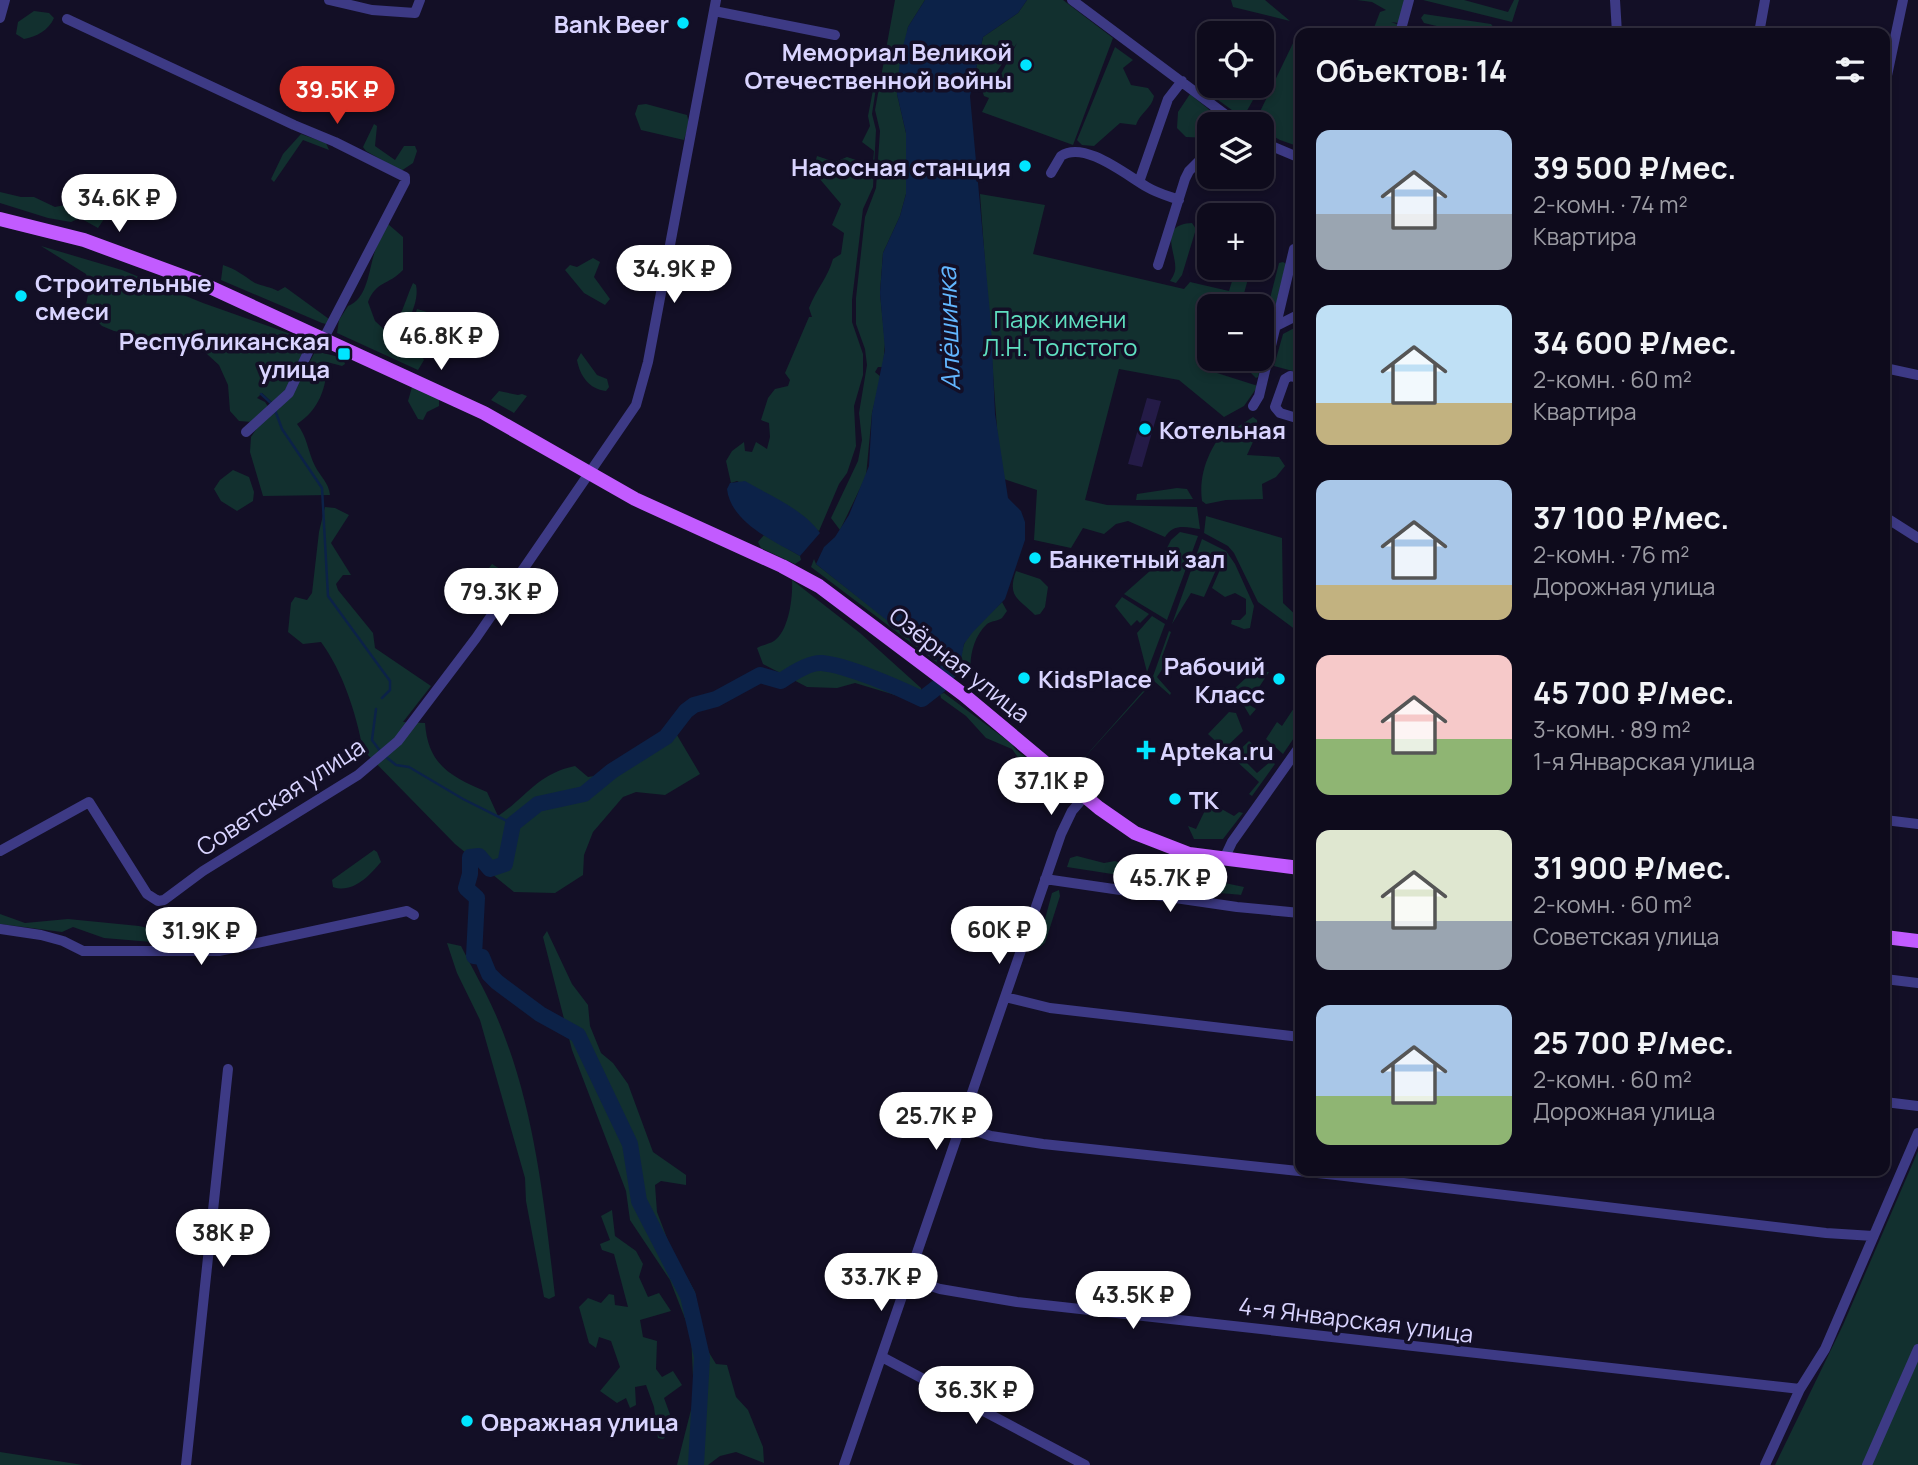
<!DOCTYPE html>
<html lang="ru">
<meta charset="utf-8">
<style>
body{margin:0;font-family:Manrope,sans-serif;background:#171425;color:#f1f3f6;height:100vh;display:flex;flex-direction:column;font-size:26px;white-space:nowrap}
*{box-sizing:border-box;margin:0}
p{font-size:23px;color:#9b9ba3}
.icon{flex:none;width:38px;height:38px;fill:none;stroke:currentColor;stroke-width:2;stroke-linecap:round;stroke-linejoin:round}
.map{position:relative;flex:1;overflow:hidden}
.details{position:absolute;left:1295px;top:28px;width:595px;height:1148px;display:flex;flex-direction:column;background:#0e0b1c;border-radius:14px;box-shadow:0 4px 10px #0003,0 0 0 2px #2e2b3b}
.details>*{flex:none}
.controls{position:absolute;left:1197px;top:21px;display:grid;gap:14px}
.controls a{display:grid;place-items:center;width:77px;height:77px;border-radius:14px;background:#0e0b1c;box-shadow:0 4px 10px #0003,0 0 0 2px #2e2b3b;font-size:35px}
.price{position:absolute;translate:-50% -60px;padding:0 16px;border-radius:24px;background:#fff;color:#222;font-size:23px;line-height:46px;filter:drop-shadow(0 2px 4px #0008)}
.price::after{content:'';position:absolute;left:50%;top:42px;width:21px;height:16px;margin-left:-10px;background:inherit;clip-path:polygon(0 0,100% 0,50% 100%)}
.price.selected{background:#d93025;color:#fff}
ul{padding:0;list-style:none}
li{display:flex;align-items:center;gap:21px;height:175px;padding:0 21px}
li span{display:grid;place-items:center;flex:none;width:196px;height:140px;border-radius:14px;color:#555}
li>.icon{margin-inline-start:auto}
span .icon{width:84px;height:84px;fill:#fffc;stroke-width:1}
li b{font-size:30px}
h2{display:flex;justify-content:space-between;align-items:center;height:84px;padding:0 21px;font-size:30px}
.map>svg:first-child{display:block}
.green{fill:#12302f}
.water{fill:#0c2248}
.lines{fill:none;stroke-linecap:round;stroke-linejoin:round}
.stream{stroke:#0c2248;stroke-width:2.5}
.river{stroke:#0c2248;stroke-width:16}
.building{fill:#241b47}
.minor{stroke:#3d3a85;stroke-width:10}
.major{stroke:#c25bff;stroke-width:14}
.poi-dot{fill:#00e5ff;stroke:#130f26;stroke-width:2.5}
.labels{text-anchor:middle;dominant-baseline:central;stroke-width:7;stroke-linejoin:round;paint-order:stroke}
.poi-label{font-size:24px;font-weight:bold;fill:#d9d4ff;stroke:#130f26;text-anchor:start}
.park-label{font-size:24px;fill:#5fe0c0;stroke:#130f26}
.street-label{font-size:24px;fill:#d9d4ff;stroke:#130f26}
.water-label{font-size:26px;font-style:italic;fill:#62b6ff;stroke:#130f26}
</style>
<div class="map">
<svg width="1918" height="1465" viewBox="0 0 1918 1465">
<rect width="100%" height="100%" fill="#130f26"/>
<path class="green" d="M895,0H925L908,27L897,94L906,133V194L900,216L883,253L880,293L885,343L883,367H878L875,372L881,377L872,413L866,476L840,530L831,518L858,461L862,440L859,413L867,365L865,349L856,324V298L865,217L876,188L880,131L875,110Z
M1027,0H1063L1113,38L1073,145L982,112L989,98L984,96L982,90L985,85L998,80L1017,43L995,74L973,83L983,37L1018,13Z
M1231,0H1265L1290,21L1233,7Z
M1357,0H1406L1399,23L1391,22L1399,25L1396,33H1372L1380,12L1386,10L1372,2Z
M1423,0H1464L1508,12L1514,0H1519L1512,22Z
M34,11L49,13L54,18C49,30 36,37 24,39L16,34L18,22Z
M1424,14L1491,24L1498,33H1466L1424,23L1421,18Z
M1300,35V94L1298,100L1300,147L1280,140L1262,130V124H1254L1296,37Z
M1115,47L1133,60L1123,68L1131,85L1148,88L1154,96C1152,108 1140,113 1136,125L1120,123L1094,146L1082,145L1077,140Z
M1196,77L1208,80L1209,86C1228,86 1240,87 1258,91L1244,116H1240L1195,83Z
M876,88L872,114L876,130L873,187L863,209L852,300V322L863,354V375L854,406L856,446L847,473L839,484L819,531L737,481L731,483L726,461L732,451L744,442L745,451L752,452L756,442L767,449L770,437L769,423L761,420L768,398L775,389L788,386L790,380L785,373L809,317H812L809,308C816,290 828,277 833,259L841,254L844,233L832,225L841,204L813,171L817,156L835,162L847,157L865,163L873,162L874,151L862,142L870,126L868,116L873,90Z
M1190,94L1223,121L1222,124H1209V138L1186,137L1177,128L1178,112Z
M646,104L687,115L689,123L684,140L641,130L635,114L638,105Z
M374,124L377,126L375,146L395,160L404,146H415L417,151L413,163L401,171L366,151L363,147Z
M301,134L326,143L329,150L303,140L274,182L271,179L283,154Z
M0,192L21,197H34L55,207L74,203L101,210L106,216L98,228L80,218L71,222L48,218L0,203Z
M980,194L1045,205L1033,254L1184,289L1190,282L1229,291L1236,268H1251L1243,297L1235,306H1209V359H1226L1217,363V373L1258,386L1244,406L1224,417L1179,380L1119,369L1085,500L1107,505L1197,507L1200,529C1187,527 1173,523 1165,537L1128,521L1116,524L1104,534L1083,528L1071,548L1034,540L1037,490L1004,479L999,456Z
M1192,223L1196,229L1182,275L1176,283L1170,281C1172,278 1174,275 1175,271C1178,254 1156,225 1192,223Z
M388,224L403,237V270C389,285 376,281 368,302L375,321L387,332C401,322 405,300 413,283L416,285C420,304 405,326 397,343L421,355L424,360L418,370L337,333L339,320L348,306C368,299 369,268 375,251C378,242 384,233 388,224Z
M41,246L122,270L203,303L305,339L307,343L286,389L274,404L262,393L257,398L265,402L269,408L252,422L239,421L230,411L228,385L219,365L196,344L114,331L102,326L85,309L90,286L86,274Z
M593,258L600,262L594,277L610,299L605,305L584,293L565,270L570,265L577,267Z
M1283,262L1286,264L1258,377L1256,378L1251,373L1254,359H1262V330L1279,263Z
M223,265C236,269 244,276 255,283C262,286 271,287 278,291L285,287L329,319L326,324L322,323L221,280Z
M417,309L440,316L445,334L441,336L412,325Z
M1300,325V373L1274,366L1283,334Z
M317,348L319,352L343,358L345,364L342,366L327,362C327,387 319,410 297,424C307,436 308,452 315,466C320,476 329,483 330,495L263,496L250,452L251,437L257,428L292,395Z
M581,353L597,375L607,379L609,387L606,391C589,389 580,376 577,360Z
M412,387L439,398V406L427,412L423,420L418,419L408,401Z
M499,391L518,395L522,394L527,396L514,413L491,400Z
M1253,417L1257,420L1258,431L1247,455L1279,457L1285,466L1276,477L1262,484L1263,499L1226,500L1206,504L1202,501C1198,472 1211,443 1232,423L1236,428Z
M233,470L249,477L254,492L253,501L237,511L221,501L214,489L220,480Z
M1177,488L1187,489L1193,499L1136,500L1137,494Z
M325,507L335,508L349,515L331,543L351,575H343L336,584L338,590L373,633L375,648L431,686L403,722L425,723C428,766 452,777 487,792L498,816C528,796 537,774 575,766L588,777L607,774L674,730L700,774L665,795L636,792L623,797L593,832L584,855L583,875L555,893L514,892L455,844L363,750C356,713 343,672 321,642L303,644L288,632L291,603L295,597L307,600L312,593L319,532Z
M1206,516L1282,538L1283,603L1300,619V633L1258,602L1234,553L1228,546L1204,533Z
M1180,532L1198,536L1167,620L1124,594L1160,562L1171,540Z
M764,535L800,556L801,560L795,564L761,548L758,542Z
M1202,539L1226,551L1235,564L1254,606L1250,628L1244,629L1231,624L1232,620H1240L1246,614V599L1235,593L1225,597L1212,588L1222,565L1219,563L1204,597L1191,593L1172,624Z
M814,559L816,564L945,665L943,667L811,567Z
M492,564L508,574L491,602L483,608L482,602L488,594L479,581Z
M1016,571L1040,579L1048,587L1045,607L1040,614L1035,615C1018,598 1007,597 1016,571Z
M792,580L860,633L921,688L925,704L855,683L837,688L807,687L763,664L757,648C762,645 769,644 774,641C789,631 793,597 792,580Z
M1122,597L1149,614L1140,623L1137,620L1131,626L1115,606Z
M1002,602L1007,611L1002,618C998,621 991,621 987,624C973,637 969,658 971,674L966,678L953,673C962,662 960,651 966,640C975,626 990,614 1002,602Z
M1152,616L1165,624L1147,672L1137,633Z
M1169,631L1171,632L1162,657L1167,662L1157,677L1171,693L1170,695L1154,681L1076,767L1151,682Z
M1260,671L1269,672L1248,704L1256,709L1250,716L1234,689L1248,676Z
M944,693L1012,744C1017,754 1027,756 1036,764L1034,767L1019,759L1012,749L986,738L966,716L941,698L940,694Z
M1300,699V729L1283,754L1266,739L1277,722L1282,726Z
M1229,712L1236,713L1243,731L1224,749L1208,734Z
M1249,741L1259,750L1247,763L1257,773L1271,761L1275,764L1252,796L1249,794L1259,782L1232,757Z
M1209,802L1234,816L1239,812L1243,813L1223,839H1194L1188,826L1196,829Z
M374,850L377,852L381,862C370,875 353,894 333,887L332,880Z
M1077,856L1104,863L1115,861L1142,870L1162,866L1181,874L1244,887L1241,895C1225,893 1181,891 1170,883L1067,867L1070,858Z
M1059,890L1060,896L1045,943L1037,949L1052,893Z
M0,914L25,923L68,919L139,926L200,940V946L104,938L73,927L62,932L0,924Z
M547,931L572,984L588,1005L590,1026L601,1053L613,1063L628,1084L653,1152L686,1175V1185L661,1181L655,1185L657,1212L670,1246L695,1292L705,1346L716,1364L727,1365L736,1397L748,1410L763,1447L764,1463L736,1452L720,1456L708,1465H677L694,1398L691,1334L670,1280L630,1220L626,1191L572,1050L543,937Z
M447,943L461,946C472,968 485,990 495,1013C534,1101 544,1201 555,1296L549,1299L544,1297L526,1201L525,1178L480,1020L457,973Z
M1918,1151V1465H1775L1843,1325Z
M612,1210L615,1236L636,1251L643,1264L639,1277L648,1297L659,1293L671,1311L640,1320L643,1337L657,1341L656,1369L662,1377L673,1371L682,1385L664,1398L675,1428L663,1439L658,1438L654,1407L646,1385L635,1387L636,1405L630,1408L626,1398L617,1403L600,1391L620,1367L611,1341L599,1337L596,1348L589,1343L579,1307L588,1298L601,1303L609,1294L614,1295L615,1305L628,1307L614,1254L602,1250L600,1244L610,1240L601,1216Z
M0,1452L83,1465H0Z"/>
<path class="water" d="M925,0H1027L1018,13L983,37L970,96L991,324L995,414L1008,498L1021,511L1025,522V540L1005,599L972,633L964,644L961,660L953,673L816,564L824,547L835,537L849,515L869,466L872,413L885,350L880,293L883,253L900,216L906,194V133L897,94L900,58L908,27Z
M745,481C770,496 802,508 820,533L800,556C774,541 731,523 727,489L730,483Z"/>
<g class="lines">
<path class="stream" d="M261,394L272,404
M275,410L282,429L322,488L328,596L390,681V690L382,698
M376,709L372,740L380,751
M386,757L396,765L409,767L463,799L513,824"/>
<path class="river" d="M948,668L949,672
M696,1465L702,1357L688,1296L639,1201L630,1144L578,1035L540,1014L497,982L489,974L482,957L474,956L477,898L466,888L470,874V857L479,856L490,869L505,864L513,824L538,804L584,794L612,771L666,737L686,711L694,705L716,699L760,675L781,681C791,674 810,662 822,663C849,666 897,687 922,699L940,685"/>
</g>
<path class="building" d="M1147,398L1161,401L1142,467L1128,464Z"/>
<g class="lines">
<path class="minor" d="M329,0L372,10L415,13L420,0
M1072,0L1238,124
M1615,0L1617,33
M714,11L835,35
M0,18L5,0
M67,19L294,125L335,142L405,177V182L324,338
M1400,33L1409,0
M1759,33L1765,0
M1885,85L1903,0
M1262,142L1300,158
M1051,173L1061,156C1084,140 1126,175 1147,187C1157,193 1168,196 1179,200
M1139,182L1168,99L1182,81
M1158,265L1185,179L1189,171L1209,151
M1276,326L1300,314
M1885,368L1918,375
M1300,378L1290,376L1285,379L1275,407L1280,413L1300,419
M1253,406L1259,396L1294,249L1300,254
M246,432L289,393L316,335
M1885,517L1918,538
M1885,820L1918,824
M0,851L89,802L147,894L158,901L164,900L203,871L358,775L398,741L476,638L636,405L648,362L716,0
M1224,859L1232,842L1300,746
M1045,879L1237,907L1300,913
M0,929L41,935L63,941L83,951H219L407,911L414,915
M1885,979L1918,983
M1005,997L1050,1008L1300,1037
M1885,1102L1918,1106
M961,1126L991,1136L1043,1144L1336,1175L1826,1233L1873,1236
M909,1279L940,1289L1017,1302L1800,1389
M882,1357L1085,1465
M186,1465L228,1069
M844,1465L1061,834L1072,811L1085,796
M1765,1465L1800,1389L1825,1349L1918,1133
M1867,1465L1918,1349"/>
<path class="major" d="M0,219L84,240L201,283L484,413L635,499L782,566L819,586L964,695L1099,808L1135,833L1189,854L1300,868
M1885,937L1918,941"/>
</g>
<g class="poi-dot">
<circle cx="683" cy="23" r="7"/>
<circle cx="1026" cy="65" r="7"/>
<circle cx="1025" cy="166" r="7"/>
<circle cx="21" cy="296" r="7"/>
<rect x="337" y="347" width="14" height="14" rx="3.5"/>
<circle cx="1145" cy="429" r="7"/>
<circle cx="1035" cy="558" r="7"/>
<circle cx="1024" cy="678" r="7"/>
<circle cx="1279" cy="679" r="7"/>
<path d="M1142.5 739.5h7v7h7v7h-7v7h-7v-7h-7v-7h7z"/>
<circle cx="1175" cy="799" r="7"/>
<circle cx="467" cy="1421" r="7"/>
</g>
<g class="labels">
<g class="poi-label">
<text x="669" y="23" text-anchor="end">Bank Beer</text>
<text x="1012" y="51" text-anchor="end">Мемориал Великой<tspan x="1012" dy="28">Отечественной войны</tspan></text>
<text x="1011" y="166" text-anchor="end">Насосная станция</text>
<text x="35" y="282">Строительные<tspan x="35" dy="28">смеси</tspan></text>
<text x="330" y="340" text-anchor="end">Республиканская<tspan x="330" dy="28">улица</tspan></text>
<text x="1159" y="429">Котельная</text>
<text x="1049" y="558">Банкетный зал</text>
<text x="1265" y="665" text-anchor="end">Рабочий<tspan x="1265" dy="28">Класс</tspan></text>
<text x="1038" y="678">KidsPlace</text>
<text x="1160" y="750">Apteka.ru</text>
<text x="1189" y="799">ТК</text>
<text x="481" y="1421">Овражная улица</text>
</g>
<g class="park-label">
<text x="1060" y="318">Парк имени<tspan x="1060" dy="28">Л.Н. Толстого</tspan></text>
</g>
<g class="street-label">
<text transform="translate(960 664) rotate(38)">Озёрная улица</text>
<text transform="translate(280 796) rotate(-33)">Советская улица</text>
<text transform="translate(1356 1319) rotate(7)">4-я Январская улица</text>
</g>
<g class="water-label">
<text transform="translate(948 329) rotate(-92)">Алёшинка</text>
</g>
</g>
</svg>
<div class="controls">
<a><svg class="icon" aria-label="locate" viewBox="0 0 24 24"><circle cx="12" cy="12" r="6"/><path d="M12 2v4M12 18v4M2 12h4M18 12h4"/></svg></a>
<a><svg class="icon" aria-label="layers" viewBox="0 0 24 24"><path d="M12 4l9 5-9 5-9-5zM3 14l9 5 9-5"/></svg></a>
<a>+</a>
<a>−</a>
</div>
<b class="price selected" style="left:337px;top:126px">39.5K ₽</b>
<b class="price" style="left:119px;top:234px">34.6K ₽</b>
<b class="price" style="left:674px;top:305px">34.9K ₽</b>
<b class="price" style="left:441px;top:372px">46.8K ₽</b>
<b class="price" style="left:501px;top:628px">79.3K ₽</b>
<b class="price" style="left:1051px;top:817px">37.1K ₽</b>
<b class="price" style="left:1170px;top:914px">45.7K ₽</b>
<b class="price" style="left:999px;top:966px">60K ₽</b>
<b class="price" style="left:201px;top:967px">31.9K ₽</b>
<b class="price" style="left:936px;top:1152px">25.7K ₽</b>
<b class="price" style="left:223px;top:1269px">38K ₽</b>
<b class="price" style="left:881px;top:1313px">33.7K ₽</b>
<b class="price" style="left:1133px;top:1331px">43.5K ₽</b>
<b class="price" style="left:976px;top:1426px">36.3K ₽</b>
<section class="details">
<h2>Объектов: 14<svg class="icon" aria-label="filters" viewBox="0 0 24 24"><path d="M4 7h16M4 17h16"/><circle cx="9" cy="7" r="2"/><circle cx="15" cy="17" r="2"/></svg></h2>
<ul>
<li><span style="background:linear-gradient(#a9c7e8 60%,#9aa5b1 0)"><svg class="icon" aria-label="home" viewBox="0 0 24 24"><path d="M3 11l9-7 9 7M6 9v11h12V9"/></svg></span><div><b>39 500 ₽/мес.</b><p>2-комн. · 74 m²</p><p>Квартира</p></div></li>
<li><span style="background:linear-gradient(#bfe0f5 70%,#c2b280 0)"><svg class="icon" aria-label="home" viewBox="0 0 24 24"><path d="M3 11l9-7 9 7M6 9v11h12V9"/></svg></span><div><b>34 600 ₽/мес.</b><p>2-комн. · 60 m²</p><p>Квартира</p></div></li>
<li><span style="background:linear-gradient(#a9c7e8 75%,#c2b280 0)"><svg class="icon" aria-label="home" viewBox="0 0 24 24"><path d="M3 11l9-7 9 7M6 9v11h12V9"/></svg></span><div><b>37 100 ₽/мес.</b><p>2-комн. · 76 m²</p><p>Дорожная улица</p></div></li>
<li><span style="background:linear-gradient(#f6c9c9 60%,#8fb573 0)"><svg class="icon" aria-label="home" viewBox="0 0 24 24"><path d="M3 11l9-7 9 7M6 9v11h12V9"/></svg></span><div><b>45 700 ₽/мес.</b><p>3-комн. · 89 m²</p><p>1-я Январская улица</p></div></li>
<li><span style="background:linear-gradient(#dfe7d0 65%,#9aa5b1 0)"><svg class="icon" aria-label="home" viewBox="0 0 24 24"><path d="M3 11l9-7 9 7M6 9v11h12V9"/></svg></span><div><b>31 900 ₽/мес.</b><p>2-комн. · 60 m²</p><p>Советская улица</p></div></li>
<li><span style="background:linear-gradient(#a9c7e8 65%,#8fb573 0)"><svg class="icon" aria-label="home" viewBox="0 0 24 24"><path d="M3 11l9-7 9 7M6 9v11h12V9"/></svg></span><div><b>25 700 ₽/мес.</b><p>2-комн. · 60 m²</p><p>Дорожная улица</p></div></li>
</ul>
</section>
</div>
